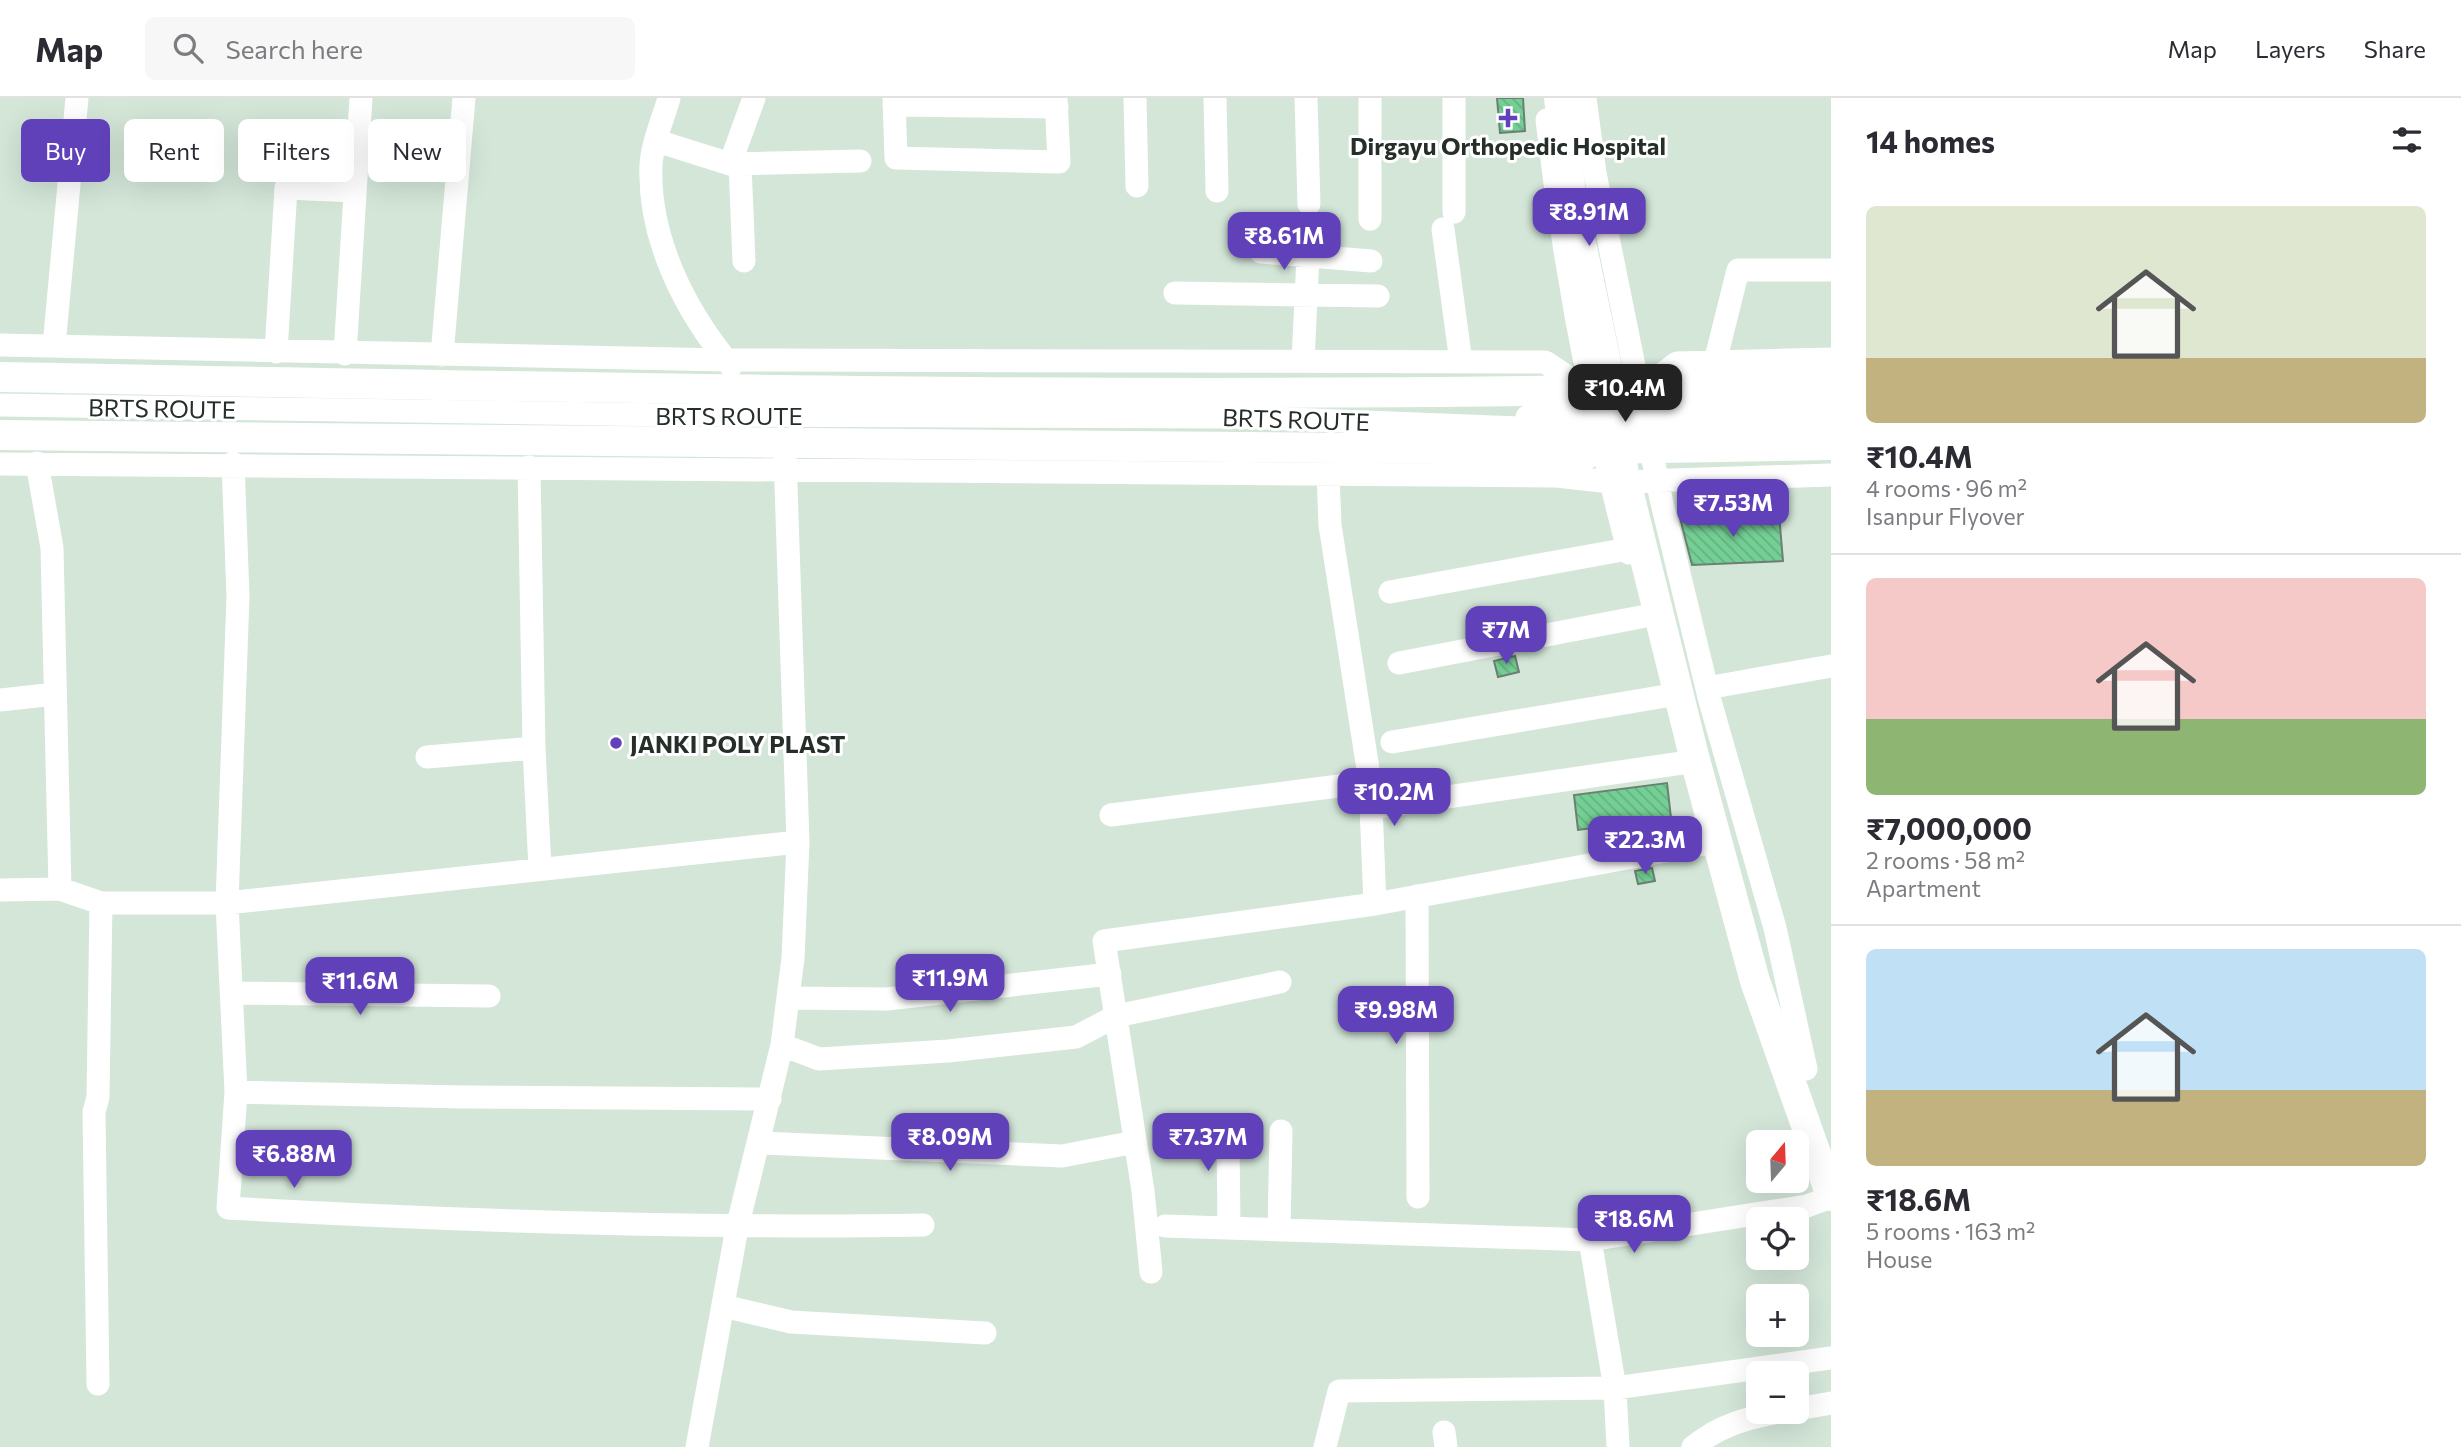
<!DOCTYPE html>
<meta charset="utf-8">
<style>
body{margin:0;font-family:Commissioner,sans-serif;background:#f7f7f7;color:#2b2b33;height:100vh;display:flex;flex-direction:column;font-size:26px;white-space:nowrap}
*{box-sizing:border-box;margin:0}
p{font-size:23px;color:#7c7c81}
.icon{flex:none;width:38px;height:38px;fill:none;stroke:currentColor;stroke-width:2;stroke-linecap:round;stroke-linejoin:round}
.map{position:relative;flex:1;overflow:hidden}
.side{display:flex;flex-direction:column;background:#fff;width:630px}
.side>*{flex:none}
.guide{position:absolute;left:21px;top:21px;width:665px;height:63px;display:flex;gap:14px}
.needle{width:46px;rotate:19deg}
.controls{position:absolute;left:1746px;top:1032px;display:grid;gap:14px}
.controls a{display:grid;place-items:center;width:63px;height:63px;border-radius:10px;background:#fff;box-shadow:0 7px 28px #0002;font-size:35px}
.price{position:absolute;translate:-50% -60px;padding:0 16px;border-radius:14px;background:#6041b9;color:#fff;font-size:23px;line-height:46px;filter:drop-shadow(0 2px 4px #0008)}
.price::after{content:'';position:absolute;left:50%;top:42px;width:21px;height:16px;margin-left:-10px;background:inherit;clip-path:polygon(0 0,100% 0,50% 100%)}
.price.on{background:#222;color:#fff}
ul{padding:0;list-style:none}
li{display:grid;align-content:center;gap:14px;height:371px;padding:0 35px}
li+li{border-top:2px solid #e1e1e2}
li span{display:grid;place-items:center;height:217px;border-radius:10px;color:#555}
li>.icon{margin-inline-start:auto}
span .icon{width:126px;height:126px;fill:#fffc;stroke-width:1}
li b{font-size:30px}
h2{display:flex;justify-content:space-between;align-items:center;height:84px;padding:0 35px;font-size:30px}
.pill{padding:0 24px;border-radius:10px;background:#fff;box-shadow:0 7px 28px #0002;font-size:24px;line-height:63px}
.pill.on{background:#6041b9;color:#fff}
header{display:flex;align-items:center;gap:42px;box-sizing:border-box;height:98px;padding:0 35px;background:#fff;border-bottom:2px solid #e1e1e2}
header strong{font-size:33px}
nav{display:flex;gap:38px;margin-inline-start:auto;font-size:24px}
.search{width:490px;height:63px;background:#f7f7f7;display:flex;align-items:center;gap:18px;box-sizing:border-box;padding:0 24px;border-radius:10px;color:#7c7c81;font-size:26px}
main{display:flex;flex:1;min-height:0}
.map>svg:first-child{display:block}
.building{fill:url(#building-back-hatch);stroke:#6d7f72;stroke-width:2}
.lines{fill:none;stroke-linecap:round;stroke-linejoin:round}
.minor{stroke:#fff;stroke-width:23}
.major{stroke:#fff;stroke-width:30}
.poi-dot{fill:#6041b9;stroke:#fff;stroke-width:2.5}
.labels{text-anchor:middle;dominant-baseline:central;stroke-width:6;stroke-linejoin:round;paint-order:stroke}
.poi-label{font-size:24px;font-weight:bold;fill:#262e29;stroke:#fff}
.street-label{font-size:24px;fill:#262e29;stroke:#fff}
</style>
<header>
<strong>Map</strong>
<div class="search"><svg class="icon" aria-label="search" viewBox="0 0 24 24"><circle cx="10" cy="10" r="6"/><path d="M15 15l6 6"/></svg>Search here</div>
<nav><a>Map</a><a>Layers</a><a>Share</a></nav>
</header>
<main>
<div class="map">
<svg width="1831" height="1349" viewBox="0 0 1831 1349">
<defs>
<pattern id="building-back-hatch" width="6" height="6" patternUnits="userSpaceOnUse" patternTransform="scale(1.75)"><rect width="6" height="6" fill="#74cf95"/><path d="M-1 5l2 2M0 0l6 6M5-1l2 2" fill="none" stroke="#64b280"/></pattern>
</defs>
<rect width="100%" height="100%" fill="#d3e6d8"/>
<path class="building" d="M1497,0H1523L1525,33L1500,35Z
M1779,416L1783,463L1692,467L1680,420Z
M1515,558L1519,574L1498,579L1494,563Z
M1667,685L1671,720L1578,732L1574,697Z
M1652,770L1655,783L1638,786L1635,773Z"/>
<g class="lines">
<path class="minor" d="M669,0C663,21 652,46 651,67C648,140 685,213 731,268
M894,0L896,60L1059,64L1056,0
M1135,0L1137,88
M1215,0L1217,93
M1306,0L1309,106
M1370,0V121
M1585,0L1595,75L1661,401L1710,603L1775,830L1806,971
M894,7L1057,9
M1547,22C1564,168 1591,313 1629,455
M657,43L730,66L860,63
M730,66L754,0
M740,66L744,163
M1454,114V0
M1443,131L1461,264
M1261,154L1371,163
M1175,195L1378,198
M0,247L726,262L1545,264L1591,294
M54,248L77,0
M276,254L286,90L355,93
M345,256L361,0
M442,257L464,0
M1303,263L1308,158
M1715,264L1738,172H1831
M1640,293L1677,265L1831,261
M0,307L671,317L1238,319L1571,332L1831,331
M1527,319L1576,314L1831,310
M37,365L52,450L60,791
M233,365L238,498L227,805L236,994
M0,366L1557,378L1602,351
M1328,376L1330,427L1370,684L1375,806L1704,746
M1557,378L1610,384L1831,377
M1390,494L1628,451
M1399,565L1646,518
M1707,590L1831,568
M0,602L55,596
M1392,644L1666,598
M534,650L540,771
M427,659L534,650L529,369
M1371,710L1682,665
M1111,717L1370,684
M0,792L60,791L101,805H227L798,744
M1417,798L1418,1099
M232,895L489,898
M788,900L887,901L1110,876
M782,947L819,961L948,953L1076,939L1116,918L1280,884
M770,1001L463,999L236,994L228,1110C460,1123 691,1131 923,1127
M1170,1037H1216L1228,1040L1229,1130
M760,1045L1062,1058L1135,1044
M1165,1128L1590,1142
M1279,1132L1281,1033
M1151,1174L1143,1093L1104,843L1375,806
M723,1208L791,1224L985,1235
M98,1286L94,1014L98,999L101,805
M1797,1311L1831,1305
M1444,1334L1446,1349
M697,1349L737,1130L782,947L793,860L798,744L785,358
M1325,1349L1339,1293L1615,1290L1831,1260
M1618,1349L1615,1290L1590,1142L1807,1108L1831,1099
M1693,1349C1720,1327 1747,1320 1779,1314"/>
<path class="major" d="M1559,0L1572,102L1607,269L1624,376L1694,658L1755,883L1831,1098
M0,279C610,290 1221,304 1831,287
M0,337L1543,352L1831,347"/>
</g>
<g class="poi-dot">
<path d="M1504.5 9.5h7v7h7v7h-7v7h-7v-7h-7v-7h7z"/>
<circle cx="616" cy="645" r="7"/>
</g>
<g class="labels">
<g class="poi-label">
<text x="1508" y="47">Dirgayu Orthopedic Hospital</text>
<text x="630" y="645" text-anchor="start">JANKI POLY PLAST</text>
</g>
<g class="street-label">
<text transform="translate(162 310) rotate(1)">BRTS ROUTE</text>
<text x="729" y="317">BRTS ROUTE</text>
<text transform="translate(1296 321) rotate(2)">BRTS ROUTE</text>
</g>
</g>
</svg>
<div class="controls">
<a><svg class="needle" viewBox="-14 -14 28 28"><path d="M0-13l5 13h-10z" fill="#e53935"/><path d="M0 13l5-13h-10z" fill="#7c7c81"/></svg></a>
<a><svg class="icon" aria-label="locate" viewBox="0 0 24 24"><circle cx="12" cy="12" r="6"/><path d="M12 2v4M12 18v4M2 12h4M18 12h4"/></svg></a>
<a>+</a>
<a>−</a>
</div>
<b class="price" style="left:1589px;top:150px">₹8.91M</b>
<b class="price" style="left:1284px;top:174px">₹8.61M</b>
<b class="price on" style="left:1625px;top:326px">₹10.4M</b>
<b class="price" style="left:1733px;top:441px">₹7.53M</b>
<b class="price" style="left:1506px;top:568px">₹7M</b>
<b class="price" style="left:1394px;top:730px">₹10.2M</b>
<b class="price" style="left:1645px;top:778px">₹22.3M</b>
<b class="price" style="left:950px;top:916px">₹11.9M</b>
<b class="price" style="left:360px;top:919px">₹11.6M</b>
<b class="price" style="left:1396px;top:948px">₹9.98M</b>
<b class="price" style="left:950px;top:1075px">₹8.09M</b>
<b class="price" style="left:1208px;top:1075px">₹7.37M</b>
<b class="price" style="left:294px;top:1092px">₹6.88M</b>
<b class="price" style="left:1634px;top:1157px">₹18.6M</b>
<div class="guide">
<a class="pill on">Buy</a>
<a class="pill">Rent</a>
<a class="pill">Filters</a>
<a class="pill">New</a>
</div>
</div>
<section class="side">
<h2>14 homes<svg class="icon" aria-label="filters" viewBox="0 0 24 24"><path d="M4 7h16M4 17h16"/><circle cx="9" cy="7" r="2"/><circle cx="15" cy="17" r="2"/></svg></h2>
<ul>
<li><span style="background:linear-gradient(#dfe7d0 70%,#c2b280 0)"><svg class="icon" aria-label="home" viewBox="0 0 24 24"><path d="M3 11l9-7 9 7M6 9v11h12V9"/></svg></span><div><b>₹10.4M</b><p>4 rooms · 96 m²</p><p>Isanpur Flyover</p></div></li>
<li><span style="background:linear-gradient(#f6c9c9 65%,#8fb573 0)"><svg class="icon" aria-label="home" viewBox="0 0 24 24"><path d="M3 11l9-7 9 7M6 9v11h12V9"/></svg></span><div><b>₹7,000,000</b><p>2 rooms · 58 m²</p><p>Apartment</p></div></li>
<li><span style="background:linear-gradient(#bfe0f5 65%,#c2b280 0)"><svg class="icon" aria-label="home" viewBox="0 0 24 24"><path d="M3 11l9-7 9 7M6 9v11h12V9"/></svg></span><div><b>₹18.6M</b><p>5 rooms · 163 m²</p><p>House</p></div></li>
</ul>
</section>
</main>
